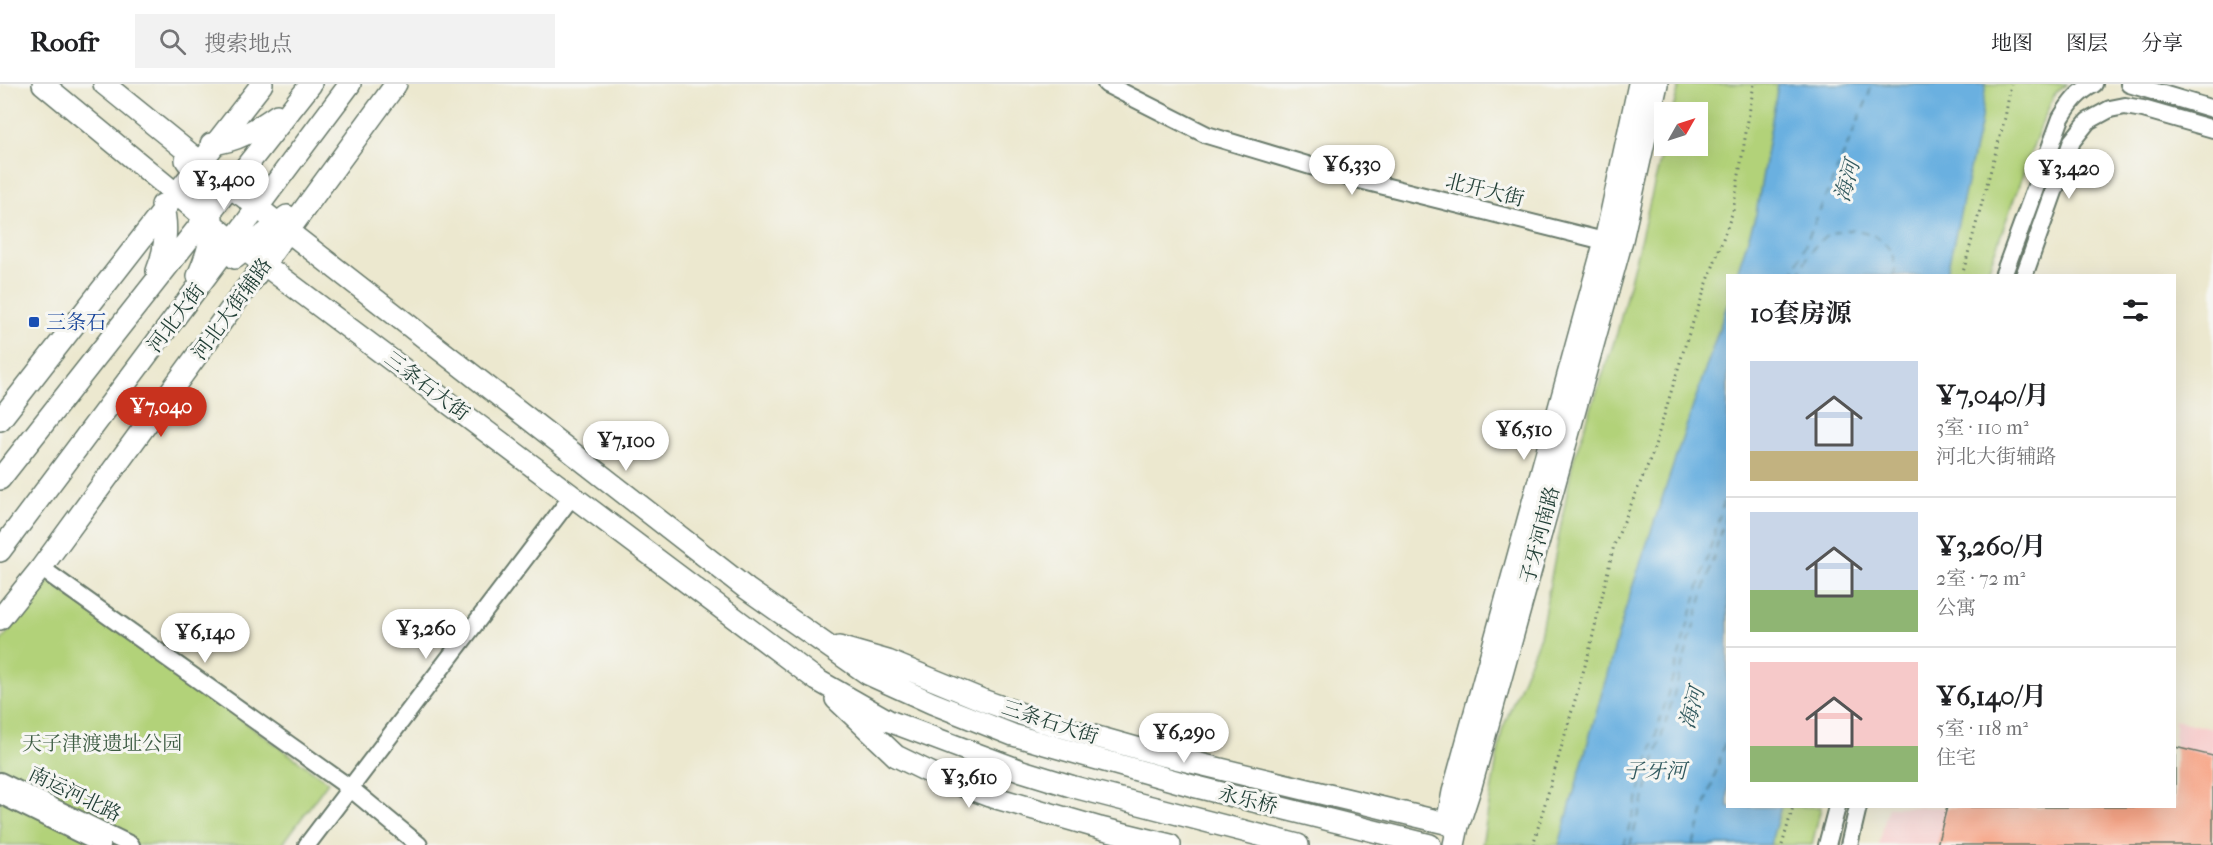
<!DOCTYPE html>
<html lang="zh">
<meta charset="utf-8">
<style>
body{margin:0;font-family:"IM FELL French Canon","Noto Serif SC",serif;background:#f2f2f2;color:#202124;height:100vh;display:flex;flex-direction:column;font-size:22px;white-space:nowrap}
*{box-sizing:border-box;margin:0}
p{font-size:20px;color:#757577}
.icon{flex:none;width:33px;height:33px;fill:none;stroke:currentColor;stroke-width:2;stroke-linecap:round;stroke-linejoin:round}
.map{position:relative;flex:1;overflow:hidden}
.drawer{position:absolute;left:1726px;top:190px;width:450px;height:534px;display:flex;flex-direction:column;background:#fff;border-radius:0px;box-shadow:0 6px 24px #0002}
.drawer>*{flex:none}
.needle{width:39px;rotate:51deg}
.tools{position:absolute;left:1654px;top:18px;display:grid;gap:12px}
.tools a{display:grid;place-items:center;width:54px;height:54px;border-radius:0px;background:#fff;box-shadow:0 6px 24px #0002;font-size:30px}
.price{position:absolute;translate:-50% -51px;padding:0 14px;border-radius:21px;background:#fff;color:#222;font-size:20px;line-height:39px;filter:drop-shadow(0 2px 3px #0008)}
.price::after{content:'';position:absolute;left:50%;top:36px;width:18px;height:14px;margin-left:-9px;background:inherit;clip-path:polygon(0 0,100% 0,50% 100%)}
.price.current{background:#c8321e;color:#fff}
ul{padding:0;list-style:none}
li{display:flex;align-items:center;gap:18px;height:150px;padding:0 24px}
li+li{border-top:2px solid #e0e0e0}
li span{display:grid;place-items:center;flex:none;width:168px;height:120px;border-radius:0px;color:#555}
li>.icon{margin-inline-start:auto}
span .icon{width:72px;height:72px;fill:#fffc;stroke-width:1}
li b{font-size:26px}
h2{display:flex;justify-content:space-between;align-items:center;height:72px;padding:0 24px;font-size:26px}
header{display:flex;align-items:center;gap:36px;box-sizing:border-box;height:84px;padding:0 30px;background:#fff;border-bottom:2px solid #e0e0e0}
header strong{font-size:28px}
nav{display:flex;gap:33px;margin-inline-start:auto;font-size:21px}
.search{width:420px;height:54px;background:#f2f2f2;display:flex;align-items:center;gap:15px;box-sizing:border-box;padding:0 21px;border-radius:0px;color:#757577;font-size:22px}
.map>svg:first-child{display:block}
.built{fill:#f7d0cf}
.green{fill:#b2d279;stroke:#688856;stroke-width:1.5}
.water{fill:#6ab0e0;stroke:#44768a;stroke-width:1.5}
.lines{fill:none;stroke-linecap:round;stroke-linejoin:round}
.ferry{stroke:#325a5f;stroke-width:1.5;stroke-dasharray:8 6;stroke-linecap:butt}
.building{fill:#f7a587}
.minor-casing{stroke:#67796a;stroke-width:20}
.major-casing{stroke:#67796a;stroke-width:24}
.path{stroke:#67796a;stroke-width:3;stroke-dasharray:1.5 4.5;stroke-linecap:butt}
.minor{stroke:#fff;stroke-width:16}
.major{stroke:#fff;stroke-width:21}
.transit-dot{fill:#1a4fb4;stroke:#f6f6f2;stroke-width:2}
.labels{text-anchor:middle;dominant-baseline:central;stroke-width:6;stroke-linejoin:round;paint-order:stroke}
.street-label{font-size:20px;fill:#1f3d34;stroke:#f6f6f2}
.transit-label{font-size:20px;fill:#164399;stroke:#f6f6f2;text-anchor:start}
.park-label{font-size:20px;fill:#3c5b42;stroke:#f6f6f2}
.water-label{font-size:21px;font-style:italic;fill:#325a5f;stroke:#f6f6f2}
</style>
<header>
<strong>Roofr</strong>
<div class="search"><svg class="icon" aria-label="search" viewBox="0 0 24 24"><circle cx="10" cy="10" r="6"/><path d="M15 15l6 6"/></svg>搜索地点</div>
<nav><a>地图</a><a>图层</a><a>分享</a></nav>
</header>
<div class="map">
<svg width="2213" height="761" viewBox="0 0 2213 761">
<rect width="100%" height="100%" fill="#f6f6f2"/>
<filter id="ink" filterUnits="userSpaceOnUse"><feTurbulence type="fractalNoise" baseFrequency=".0167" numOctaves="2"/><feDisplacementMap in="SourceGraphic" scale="12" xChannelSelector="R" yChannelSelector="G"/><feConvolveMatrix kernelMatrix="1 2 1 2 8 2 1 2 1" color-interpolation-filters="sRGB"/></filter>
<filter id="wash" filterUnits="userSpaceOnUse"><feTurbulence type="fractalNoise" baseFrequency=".008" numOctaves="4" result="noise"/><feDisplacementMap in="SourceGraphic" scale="24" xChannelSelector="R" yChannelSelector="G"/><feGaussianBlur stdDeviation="1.35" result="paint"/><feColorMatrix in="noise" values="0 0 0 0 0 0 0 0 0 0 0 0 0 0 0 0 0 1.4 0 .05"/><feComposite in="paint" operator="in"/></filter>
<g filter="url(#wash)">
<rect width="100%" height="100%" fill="#ece8cf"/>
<path class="built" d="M2175,636L2213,645V761H1879L1888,723H2175Z"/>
<path class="green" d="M1680,0H2067L2055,9L2039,46L1986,192H1728V723H1821L1812,761H1482L1502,646L1540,552L1573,377L1617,249L1665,57V62H1698V28H1672Z
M49,497L328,698L282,761H0V558Z"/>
<path class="water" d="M1778,0H1986L1980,41L1946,192H1736L1756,130Z
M1728,218V723H1781L1770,761H1559L1628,516Z"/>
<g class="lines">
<path class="ferry" d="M1792,192L1869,11L1871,0
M1798,192C1805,178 1811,163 1824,154C1845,140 1876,145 1890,166C1893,171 1894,179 1896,184L1893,192
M1624,761L1728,403
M1630,761L1728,424
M1693,761L1728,649"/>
</g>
<g id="blocks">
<path class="building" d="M2175,663L2213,672V761H1937L1947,723H2175Z"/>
</g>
</g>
<g filter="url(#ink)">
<use href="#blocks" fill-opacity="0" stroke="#67796a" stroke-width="1.5"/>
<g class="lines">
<g class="minor-casing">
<path id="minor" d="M1106,0L1207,51L1344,92L1616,160
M2129,0L2213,25
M2003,192L2061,34C2070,19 2078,8 2094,0
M2024,192L2072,57L2088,37L2110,25L2125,22L2143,25L2213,45
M41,484L350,704L419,761
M0,697L131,761
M0,711L102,761
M307,761L573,411
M1827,761L1837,723
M1849,761L1858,723"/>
</g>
<g class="major-casing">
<path id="major" d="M43,0L233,157L817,596L889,637L1022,687L1074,703L1298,761
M104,0L241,111
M211,60C236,58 257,45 277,31
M186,76C218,119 219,144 198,192
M230,102L747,505L868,590L932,619L1013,651L1193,702L1430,761
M235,174L287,132
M157,187C165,167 169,142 162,121
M0,336L262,0
M0,395L311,0
M0,467L350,0
M0,535L41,484L396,0
M839,563L888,577L985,617L1044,638L1158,670L1458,742
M836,615L896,672L937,692L989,712L1100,744L1170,761
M1447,740L1453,708L1605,157L1639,0
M1454,761L1458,742L1471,702L1622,156L1657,0"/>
</g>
<path class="path" d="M1962,192L2005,34L2011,0
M1533,761L1589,568L1614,461L1652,371L1688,252L1733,127L1754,0
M1782,761L1793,723"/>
<use href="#minor" class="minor"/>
<use href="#major" class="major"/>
</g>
</g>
<rect class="transit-dot" x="28" y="232" width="12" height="12" rx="3"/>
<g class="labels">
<g class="street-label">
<text transform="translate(1485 106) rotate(14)">北开大街</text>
<text transform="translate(232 225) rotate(-54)">河北大街辅路</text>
<text transform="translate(176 234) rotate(-53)">河北大街</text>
<text transform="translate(427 302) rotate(37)">三条石大街</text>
<text transform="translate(1540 451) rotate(-75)">子牙河南路</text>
<text transform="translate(1050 638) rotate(18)">三条石大街</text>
<text transform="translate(75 710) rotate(26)">南运河北路</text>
<text transform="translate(1248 716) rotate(14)">永乐桥</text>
</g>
<g class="transit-label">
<text x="46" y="238">三条石</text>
</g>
<g class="park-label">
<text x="102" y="659">天子津渡遗址公园</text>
</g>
<g class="water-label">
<text transform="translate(1847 97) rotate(-74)">海河</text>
<text transform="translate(1692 624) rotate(-75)">海河</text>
<text x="1655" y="687">子牙河</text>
</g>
</g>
</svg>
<div class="tools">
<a><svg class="needle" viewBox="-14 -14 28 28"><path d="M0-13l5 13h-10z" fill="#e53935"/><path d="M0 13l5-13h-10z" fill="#757577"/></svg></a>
</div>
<b class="price" style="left:1352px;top:112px">¥6,330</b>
<b class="price" style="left:2069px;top:116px">¥3,420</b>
<b class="price" style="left:224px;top:127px">¥3,400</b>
<b class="price current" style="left:161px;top:354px">¥7,040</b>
<b class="price" style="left:1524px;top:377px">¥6,510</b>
<b class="price" style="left:626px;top:388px">¥7,100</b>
<b class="price" style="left:426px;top:576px">¥3,260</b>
<b class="price" style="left:205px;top:580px">¥6,140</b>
<b class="price" style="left:1184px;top:680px">¥6,290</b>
<b class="price" style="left:969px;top:725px">¥3,610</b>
<section class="drawer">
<h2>10套房源<svg class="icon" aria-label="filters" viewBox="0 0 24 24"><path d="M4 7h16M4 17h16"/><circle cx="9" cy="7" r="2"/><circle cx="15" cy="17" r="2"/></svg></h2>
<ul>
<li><span style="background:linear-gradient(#c9d6e8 75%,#c2b280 0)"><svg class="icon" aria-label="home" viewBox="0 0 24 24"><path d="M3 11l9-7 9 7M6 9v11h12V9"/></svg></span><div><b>¥7,040/月</b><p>3室 · 110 m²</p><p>河北大街辅路</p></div></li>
<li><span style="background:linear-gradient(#c9d6e8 65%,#8fb573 0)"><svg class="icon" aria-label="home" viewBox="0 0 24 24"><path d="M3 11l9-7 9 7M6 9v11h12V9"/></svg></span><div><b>¥3,260/月</b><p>2室 · 72 m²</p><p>公寓</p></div></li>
<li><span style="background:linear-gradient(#f6c9c9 70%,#8fb573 0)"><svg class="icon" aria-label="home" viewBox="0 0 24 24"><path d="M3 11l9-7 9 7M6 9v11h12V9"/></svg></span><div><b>¥6,140/月</b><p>5室 · 118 m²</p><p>住宅</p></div></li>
</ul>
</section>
</div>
